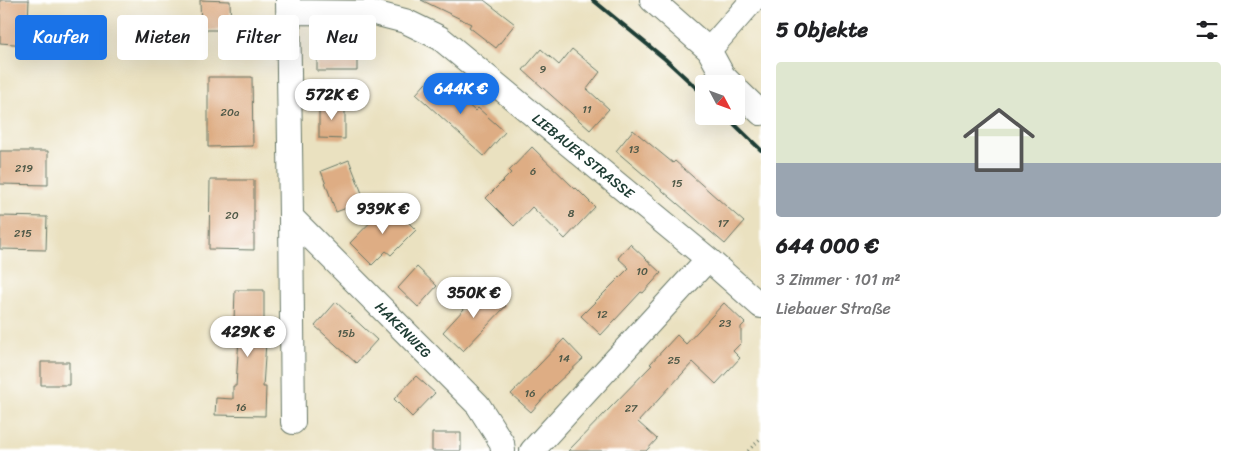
<!DOCTYPE html>
<html lang="de">
<meta charset="utf-8">
<style>
body{margin:0;font-family:Sriracha,sans-serif;background:#f6f6f6;color:#202124;height:100vh;display:flex;flex-direction:column;font-size:19px;white-space:nowrap}
*{box-sizing:border-box;margin:0}
p{font-size:16px;color:#757577}
.icon{flex:none;width:28px;height:28px;fill:none;stroke:currentColor;stroke-width:2;stroke-linecap:round;stroke-linejoin:round}
.map{position:relative;flex:1;overflow:hidden}
.sheet{display:flex;flex-direction:column;background:#fff;width:475px}
.sheet>*{flex:none}
.guide{position:absolute;left:15px;top:15px;width:475px;height:45px;display:flex;gap:10px}
.needle{width:32px;rotate:131deg}
.fabs{position:absolute;left:695px;top:75px;display:grid;gap:10px}
.fabs a{display:grid;place-items:center;width:50px;height:50px;border-radius:5px;background:#fff;box-shadow:0 5px 20px #0002;font-size:25px}
.price{position:absolute;translate:-50% -42px;padding:0 11px;border-radius:18px;background:#fff;color:#222;font-size:16px;line-height:32px;filter:drop-shadow(0 1px 2px #0008)}
.price::after{content:'';position:absolute;left:50%;top:30px;width:15px;height:11px;margin-left:-8px;background:inherit;clip-path:polygon(0 0,100% 0,50% 100%)}
.price.current{background:#1a73e8;color:#fff}
ul{padding:0;list-style:none}
li{display:grid;align-content:center;gap:10px;height:265px;padding:0 15px}
li span{display:grid;place-items:center;height:155px;border-radius:5px;color:#555}
li>.icon{margin-inline-start:auto}
span .icon{width:90px;height:90px;fill:#fffc;stroke-width:1}
li b{font-size:21px}
h2{display:flex;justify-content:space-between;align-items:center;height:60px;padding:0 15px;font-size:21px}
.chip{padding:0 18px;border-radius:5px;background:#fff;box-shadow:0 5px 20px #0002;font-size:18px;line-height:45px}
.chip.current{background:#1a73e8;color:#fff}
main{display:flex;flex:1;min-height:0}
.map>svg:first-child{display:block}
.building{fill:#dead84}
.lines{fill:none;stroke-linecap:round;stroke-linejoin:round}
.minor-casing{stroke:#667665;stroke-width:26}
.path{stroke:#667665;stroke-width:3;stroke-dasharray:1 4;stroke-linecap:butt}
.minor{stroke:#fff;stroke-width:24}
.rail{stroke:#1f3d34;stroke-width:4}
.labels{text-anchor:middle;dominant-baseline:central;stroke-width:4.5;stroke-linejoin:round;paint-order:stroke}
.number-label{font-size:11px;fill:#4f5948}
.street-label{font-size:14px;fill:#1f3d34;stroke:#fff}
</style>
<main>
<div class="map">
<svg width="761" height="451" viewBox="0 0 761 451">
<rect width="100%" height="100%" fill="#fff"/>
<filter id="ink" filterUnits="userSpaceOnUse"><feTurbulence type="fractalNoise" baseFrequency=".02" numOctaves="2"/><feDisplacementMap in="SourceGraphic" scale="10" xChannelSelector="R" yChannelSelector="G"/><feConvolveMatrix kernelMatrix="1 2 1 2 8 2 1 2 1" color-interpolation-filters="sRGB"/></filter>
<filter id="wash" filterUnits="userSpaceOnUse"><feTurbulence type="fractalNoise" baseFrequency=".0096" numOctaves="4" result="noise"/><feDisplacementMap in="SourceGraphic" scale="20" xChannelSelector="R" yChannelSelector="G"/><feGaussianBlur stdDeviation="1.12" result="paint"/><feColorMatrix in="noise" values="0 0 0 0 0 0 0 0 0 0 0 0 0 0 0 0 0 1.4 0 .05"/><feComposite in="paint" operator="in"/></filter>
<g filter="url(#wash)">
<rect width="100%" height="100%" fill="#eae1c0"/>
<g id="blocks">
<path class="building" d="M0,0H29L27,45L0,43Z
M200,0L230,1L231,30H201Z
M421,0H484L515,24L496,48L469,27L471,24Z
M317,42H341V47H357V71H317Z
M541,49L559,65L572,49L600,72L587,89L609,109L590,130L523,70Z
M434,74L475,111L478,108L505,132L484,156L416,94Z
M208,77H252L253,146L208,147Z
M319,103H345V139L319,138Z
M633,130L673,163L675,161L744,222L725,244L616,151Z
M532,147L575,189L576,188L595,207L565,239L532,207L514,226L486,198L511,173L509,171Z
M0,151H48V185L0,184Z
M349,160L365,201L336,212L321,171Z
M210,180H254V250L209,249Z
M389,203L416,230L391,255L386,251L372,265L350,243Z
M0,216L47,217L46,250L0,249Z
M630,244L661,273L643,293L641,292L601,335L581,316L629,268L618,258Z
M417,267L437,286L418,307L398,288Z
M485,286L506,306L463,351L443,332Z
M235,290H264V342H266L263,387H266L265,416L215,415L216,398L233,399V386H236L240,321H234Z
M336,302L377,340L356,363L315,326Z
M724,303L745,323L741,327V343L733,351L740,358L716,384L693,362L638,422L657,439L646,451H568L652,365L650,364L677,335L686,344Z
M564,339L583,359L555,385L531,412L511,394Z
M41,362H69V385H41Z
M416,376L435,393L412,417L394,399Z
M432,433H461V451H432Z"/>
</g>
</g>
<g filter="url(#ink)">
<use href="#blocks" fill-opacity="0" stroke="#667665" stroke-width="1"/>
<g class="lines">
<g class="minor-casing">
<path id="minor" d="M288,0L291,217L478,405L502,443L503,451
M652,0L709,50L723,76L731,84
M289,12L374,13L405,21L440,38L708,259L761,306
M709,50L753,0
M736,89L761,113
M291,217L293,422
M532,451L708,259"/>
</g>
<path class="path" d="M748,451L761,438"/>
<use href="#minor" class="minor"/>
<path class="rail" d="M593,0L665,59L704,95
M726,116L761,150"/>
</g>
</g>
<g class="labels">
<g class="number-label">
<text x="543" y="69">9</text>
<text x="587" y="109">11</text>
<text x="230" y="112">20a</text>
<text x="634" y="149">13</text>
<text x="24" y="168">219</text>
<text x="533" y="171">6</text>
<text x="677" y="183">15</text>
<text x="571" y="213">8</text>
<text x="232" y="215">20</text>
<text x="723" y="223">17</text>
<text x="23" y="233">215</text>
<text x="642" y="271">10</text>
<text x="602" y="314">12</text>
<text x="725" y="323">23</text>
<text x="346" y="333">15b</text>
<text x="564" y="358">14</text>
<text x="674" y="360">25</text>
<text x="530" y="393">16</text>
<text x="241" y="407">16</text>
<text x="631" y="408">27</text>
</g>
<g class="street-label">
<text transform="translate(583 156) rotate(39)">LIEBAUER STRASSE</text>
<text transform="translate(403 330) rotate(45)">HAKENWEG</text>
</g>
</g>
</svg>
<div class="fabs">
<a><svg class="needle" viewBox="-14 -14 28 28"><path d="M0-13l5 13h-10z" fill="#e53935"/><path d="M0 13l5-13h-10z" fill="#757577"/></svg></a>
</div>
<b class="price current" style="left:461px;top:115px">644K €</b>
<b class="price" style="left:332px;top:121px">572K €</b>
<b class="price" style="left:383px;top:235px">939K €</b>
<b class="price" style="left:474px;top:319px">350K €</b>
<b class="price" style="left:248px;top:358px">429K €</b>
<div class="guide">
<a class="chip current">Kaufen</a>
<a class="chip">Mieten</a>
<a class="chip">Filter</a>
<a class="chip">Neu</a>
</div>
</div>
<section class="sheet">
<h2>5 Objekte<svg class="icon" aria-label="filters" viewBox="0 0 24 24"><path d="M4 7h16M4 17h16"/><circle cx="9" cy="7" r="2"/><circle cx="15" cy="17" r="2"/></svg></h2>
<ul>
<li><span style="background:linear-gradient(#dfe7d0 65%,#9aa5b1 0)"><svg class="icon" aria-label="home" viewBox="0 0 24 24"><path d="M3 11l9-7 9 7M6 9v11h12V9"/></svg></span><div><b>644 000 €</b><p>3 Zimmer · 101 m²</p><p>Liebauer Straße</p></div></li>
</ul>
</section>
</main>
